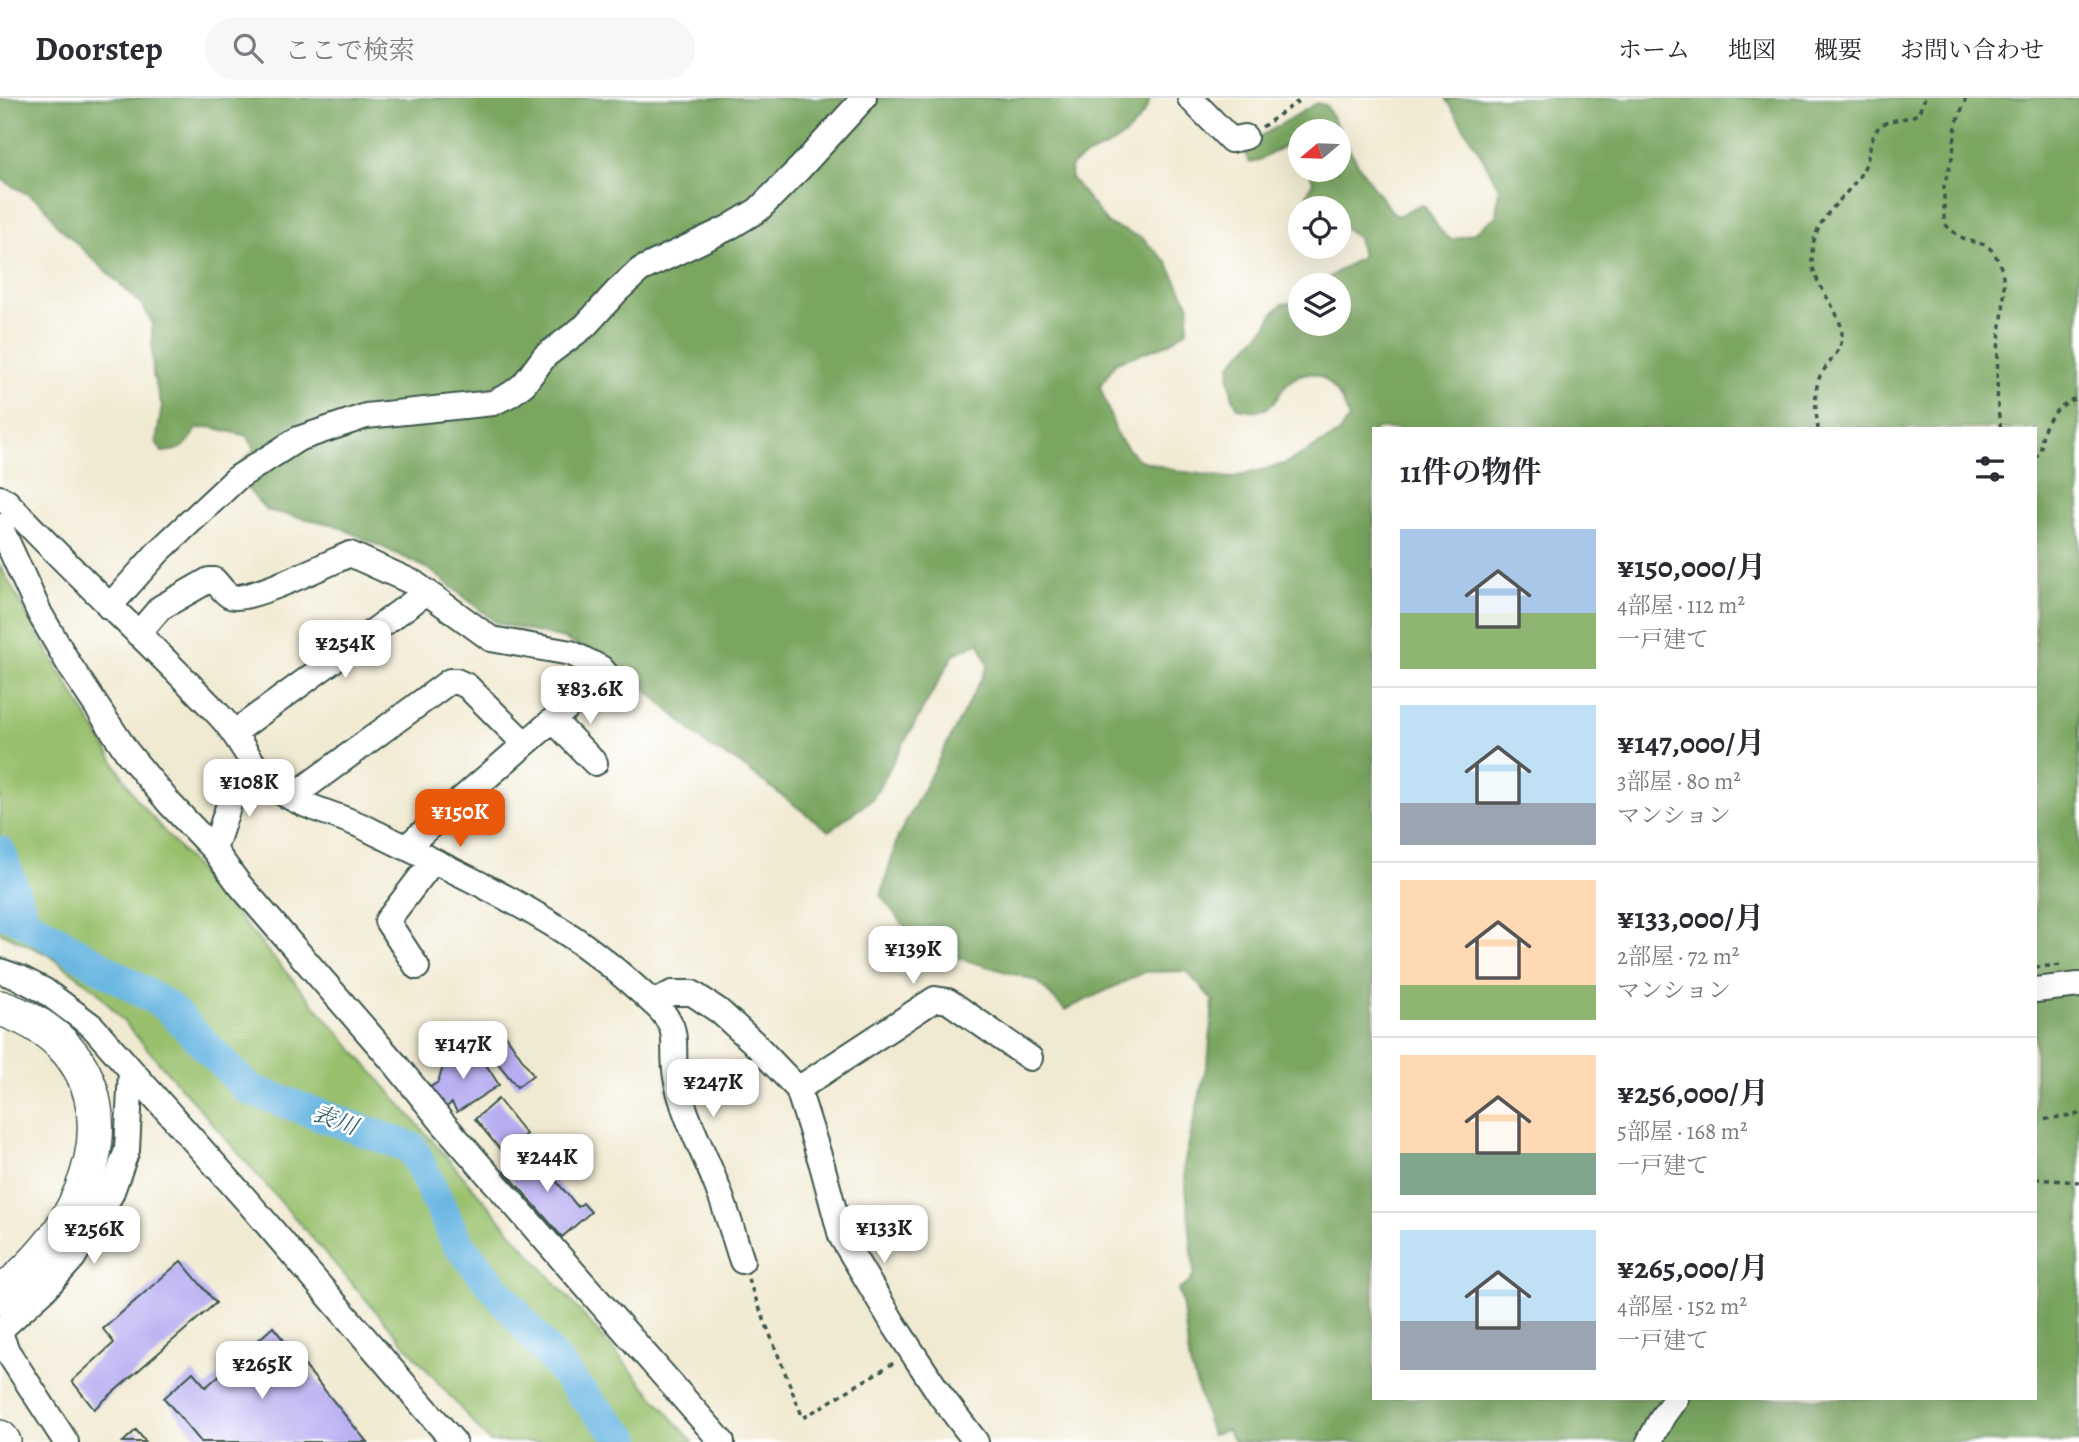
<!DOCTYPE html>
<html lang="ja">
<meta charset="utf-8">
<style>
body{margin:0;font-family:Alegreya,"Noto Serif JP",serif;background:#f7f7f7;color:#2b2b33;height:100vh;display:flex;flex-direction:column;font-size:26px;white-space:nowrap}
*{box-sizing:border-box;margin:0}
p{font-size:23px;color:#7c7c81}
.icon{flex:none;width:38px;height:38px;fill:none;stroke:currentColor;stroke-width:2;stroke-linecap:round;stroke-linejoin:round}
.map{position:relative;flex:1;overflow:hidden}
.sheet{position:absolute;left:1372px;top:329px;width:665px;height:973px;display:flex;flex-direction:column;background:#fff;border-radius:0px;box-shadow:0 7px 28px #0002}
.sheet>*{flex:none}
.needle{width:46px;rotate:251deg}
.tools{position:absolute;left:1288px;top:21px;display:grid;gap:14px}
.tools a{display:grid;place-items:center;width:63px;height:63px;border-radius:50%;background:#fff;box-shadow:0 7px 28px #0002;font-size:35px}
.price{position:absolute;translate:-50% -60px;padding:0 16px;border-radius:14px;background:#fff;color:#222;font-size:23px;line-height:46px;filter:drop-shadow(0 2px 4px #0008)}
.price::after{content:'';position:absolute;left:50%;top:42px;width:21px;height:16px;margin-left:-10px;background:inherit;clip-path:polygon(0 0,100% 0,50% 100%)}
.price.selected{background:#ea580c;color:#fff}
ul{padding:0;list-style:none}
li{display:flex;align-items:center;gap:21px;height:175px;padding:0 28px}
li+li{border-top:2px solid #e1e1e2}
li span{display:grid;place-items:center;flex:none;width:196px;height:140px;border-radius:0px;color:#555}
li>.icon{margin-inline-start:auto}
span .icon{width:84px;height:84px;fill:#fffc;stroke-width:1}
li b{font-size:30px}
h2{display:flex;justify-content:space-between;align-items:center;height:84px;padding:0 28px;font-size:30px}
header{display:flex;align-items:center;gap:42px;box-sizing:border-box;height:98px;padding:0 35px;background:#fff;border-bottom:2px solid #e1e1e2}
header strong{font-size:33px}
nav{display:flex;gap:38px;margin-inline-start:auto;font-size:24px}
.search{width:490px;height:63px;background:#f7f7f7;display:flex;align-items:center;gap:18px;box-sizing:border-box;padding:0 24px;border-radius:38px;color:#7c7c81;font-size:26px}
.map>svg:first-child{display:block}
.green{fill:#98c06c;stroke:#5c7e50;stroke-width:2}
.forest{fill:#7aa660;stroke:#4c724a;stroke-width:2;fill-rule:evenodd}
.lines{fill:none;stroke-linecap:round;stroke-linejoin:round}
.river{stroke:#68b6e2;stroke-width:32}
.building{fill:#b7adf1}
.minor-casing{stroke:#3e574c;stroke-width:28}
.highway-casing{stroke:#3e574c;stroke-width:38}
.path{stroke:#3e574c;stroke-width:3.5;stroke-dasharray:5 5;stroke-linecap:butt}
.minor{stroke:#fff;stroke-width:24}
.highway{stroke:#fff;stroke-width:35}
.labels{text-anchor:middle;dominant-baseline:central;stroke-width:5;stroke-linejoin:round;paint-order:stroke}
.water-label{font-size:23px;font-style:italic;fill:#356168;stroke:#fff}
</style>
<header>
<strong>Doorstep</strong>
<div class="search"><svg class="icon" aria-label="search" viewBox="0 0 24 24"><circle cx="10" cy="10" r="6"/><path d="M15 15l6 6"/></svg>ここで検索</div>
<nav><a>ホーム</a><a>地図</a><a>概要</a><a>お問い合わせ</a></nav>
</header>
<div class="map">
<svg width="2079" height="1344" viewBox="0 0 2079 1344">
<rect width="100%" height="100%" fill="#fff"/>
<filter id="ink" filterUnits="userSpaceOnUse"><feTurbulence type="fractalNoise" baseFrequency=".0143" numOctaves="2"/><feDisplacementMap in="SourceGraphic" scale="14" xChannelSelector="R" yChannelSelector="G"/><feConvolveMatrix kernelMatrix="1 2 1 2 8 2 1 2 1" color-interpolation-filters="sRGB"/></filter>
<filter id="wash" filterUnits="userSpaceOnUse"><feTurbulence type="fractalNoise" baseFrequency=".00686" numOctaves="4" result="noise"/><feDisplacementMap in="SourceGraphic" scale="28" xChannelSelector="R" yChannelSelector="G"/><feGaussianBlur stdDeviation="1.57" result="paint"/><feColorMatrix in="noise" values="0 0 0 0 0 0 0 0 0 0 0 0 0 0 0 0 0 1.4 0 .05"/><feComposite in="paint" operator="in"/></filter>
<g filter="url(#wash)">
<rect width="100%" height="100%" fill="#f1ead2"/>
<path class="green" d="M0,468L43,545L137,702L693,1344H490L96,892L49,857L0,834Z"/>
<path class="forest" d="M0,0H1150C1148,16 1129,35 1115,44C1100,54 1083,56 1070,69L1071,80L1108,126L1142,140L1167,164L1189,207L1187,232L1166,247L1116,264L1100,289L1118,339L1137,361L1177,373L1231,380L1284,366L1338,336L1349,320C1340,293 1317,257 1287,286C1281,292 1277,303 1270,308C1261,315 1249,312 1238,310L1232,297L1229,280L1231,266L1266,229L1273,215L1282,206L1300,204V226H1339V187H1323C1332,174 1349,167 1362,159L1358,140L1339,125V110H1309L1307,108V96L1313,84L1309,72H1339V33H1300V53L1289,46C1274,52 1265,62 1250,65L1245,56L1249,45L1317,5L1326,7C1346,46 1367,86 1396,118C1407,115 1412,108 1423,107C1436,122 1435,132 1452,142L1474,135L1496,118L1499,90L1480,55L1445,0H2079V1344H1234L1227,1332L1212,1337L1190,1266L1182,1203L1178,1192L1189,1185L1194,1175L1184,1067L1209,956L1213,902L1186,873L1145,874L1065,912L1037,883L921,849L881,798L897,741L988,568L979,544L954,556L872,701L829,733L736,663L709,649L639,585L596,556L564,541L497,525L429,471L335,427L266,412L233,374L254,352L248,338L211,329L196,331C188,348 181,353 162,354L156,344L162,308L153,277L152,224L143,208L56,126C40,95 26,99 0,80ZM1374,331H2035V1300H1374Z"/>
<g class="lines">
<path class="river" d="M0,754L24,823
M0,813L24,823L168,909L248,991L412,1050L457,1144L581,1295L627,1344"/>
</g>
<g id="blocks">
<path class="building" d="M497,924L533,977L517,989L496,963L479,934Z
M476,951L499,987L457,1014L452,1005L443,1011L429,990L438,984L443,969L447,967L444,962L457,953L462,960Z
M498,1001L526,1036L503,1055L475,1021Z
M530,1052L578,1109L583,1105L591,1114L562,1139L505,1073Z
M181,1163L216,1205L94,1311L72,1283L114,1245L103,1231Z
M273,1229L367,1344H201L164,1300L193,1274L206,1289Z
M136,1332L146,1344H123Z"/>
</g>
</g>
<g filter="url(#ink)">
<use href="#blocks" fill-opacity="0" stroke="#3e574c" stroke-width="2"/>
<g class="lines">
<g class="minor-casing">
<path id="minor" d="M1190,0L1231,42L1245,39
M0,400L7,404C76,478 151,545 220,618C243,642 252,674 278,692C305,711 341,717 370,732C435,764 502,794 563,833C596,854 625,879 653,905L672,895H692L719,913L753,944L798,991L822,1067L841,1138L893,1225L941,1298L976,1344
M0,428L40,516L70,568L127,654L170,706L214,752L239,786L397,968L442,1024L722,1344
M109,509L159,453L237,380L298,341L366,318L493,305L511,296L524,286L545,258L585,228L617,193L640,172L728,130L758,112L800,70L864,0
M138,536L160,510L209,482H214C219,487 224,495 230,498C246,506 331,464 350,456L414,485L491,541L571,555L601,570L606,576L406,749
M553,622L595,665
M235,634L427,494
M292,699L450,583H456L467,588L525,646
M214,752L233,694L258,674
M417,869L387,823L433,763
M0,873L20,880L45,893L92,928L248,1104L454,1344
M2035,892L2079,887
M653,905C684,932 670,944 676,979C683,1019 704,1053 718,1091C727,1114 734,1139 742,1163
M798,991L935,901L948,903L1030,960
M66,1344L7,1253L1,1238L3,1229L44,1192L73,1160L111,1096L127,1052L131,972
M1649,1344L1663,1318L1676,1300"/>
</g>
<g class="highway-casing">
<path id="highway" d="M0,910C105,944 118,1040 65,1126C49,1153 23,1177 0,1198
M0,1340L3,1344"/>
</g>
<path class="path" d="M1966,0L1956,27L1953,56L1944,88V125C1951,132 1956,137 1965,141C1976,146 1986,144 1993,154C2014,182 1999,224 1998,255C1997,280 1996,307 2001,331
M1262,29L1303,0
M1818,331C1816,313 1813,295 1820,278C1827,265 1843,253 1842,237C1842,213 1814,189 1812,163C1810,116 1848,104 1865,68C1871,55 1869,40 1879,29C1887,21 1906,22 1918,16L1925,0
M2035,360C2042,352 2041,350 2042,340C2045,320 2061,305 2079,299
M2035,869L2064,867
M2035,1023L2079,1016
M2035,1081L2079,1084
M748,1181L803,1320L895,1264"/>
<use href="#minor" class="minor"/>
<use href="#highway" class="highway"/>
</g>
</g>
<g class="labels">
<g class="water-label">
<text transform="translate(335 1022) rotate(20)">表川</text>
</g>
</g>
</svg>
<div class="tools">
<a><svg class="needle" viewBox="-14 -14 28 28"><path d="M0-13l5 13h-10z" fill="#e53935"/><path d="M0 13l5-13h-10z" fill="#7c7c81"/></svg></a>
<a><svg class="icon" aria-label="locate" viewBox="0 0 24 24"><circle cx="12" cy="12" r="6"/><path d="M12 2v4M12 18v4M2 12h4M18 12h4"/></svg></a>
<a><svg class="icon" aria-label="layers" viewBox="0 0 24 24"><path d="M12 4l9 5-9 5-9-5zM3 14l9 5 9-5"/></svg></a>
</div>
<b class="price" style="left:345px;top:582px">¥254K</b>
<b class="price" style="left:590px;top:628px">¥83.6K</b>
<b class="price" style="left:249px;top:721px">¥108K</b>
<b class="price selected" style="left:460px;top:751px">¥150K</b>
<b class="price" style="left:913px;top:888px">¥139K</b>
<b class="price" style="left:463px;top:983px">¥147K</b>
<b class="price" style="left:713px;top:1021px">¥247K</b>
<b class="price" style="left:547px;top:1096px">¥244K</b>
<b class="price" style="left:884px;top:1167px">¥133K</b>
<b class="price" style="left:94px;top:1168px">¥256K</b>
<b class="price" style="left:262px;top:1303px">¥265K</b>
<section class="sheet">
<h2>11件の物件<svg class="icon" aria-label="filters" viewBox="0 0 24 24"><path d="M4 7h16M4 17h16"/><circle cx="9" cy="7" r="2"/><circle cx="15" cy="17" r="2"/></svg></h2>
<ul>
<li><span style="background:linear-gradient(#a9c7e8 60%,#8fb573 0)"><svg class="icon" aria-label="home" viewBox="0 0 24 24"><path d="M3 11l9-7 9 7M6 9v11h12V9"/></svg></span><div><b>¥150,000/月</b><p>4部屋 · 112 m²</p><p>一戸建て</p></div></li>
<li><span style="background:linear-gradient(#bfe0f5 70%,#9aa5b1 0)"><svg class="icon" aria-label="home" viewBox="0 0 24 24"><path d="M3 11l9-7 9 7M6 9v11h12V9"/></svg></span><div><b>¥147,000/月</b><p>3部屋 · 80 m²</p><p>マンション</p></div></li>
<li><span style="background:linear-gradient(#ffd9b3 75%,#8fb573 0)"><svg class="icon" aria-label="home" viewBox="0 0 24 24"><path d="M3 11l9-7 9 7M6 9v11h12V9"/></svg></span><div><b>¥133,000/月</b><p>2部屋 · 72 m²</p><p>マンション</p></div></li>
<li><span style="background:linear-gradient(#ffd9b3 70%,#7fa58c 0)"><svg class="icon" aria-label="home" viewBox="0 0 24 24"><path d="M3 11l9-7 9 7M6 9v11h12V9"/></svg></span><div><b>¥256,000/月</b><p>5部屋 · 168 m²</p><p>一戸建て</p></div></li>
<li><span style="background:linear-gradient(#bfe0f5 65%,#9aa5b1 0)"><svg class="icon" aria-label="home" viewBox="0 0 24 24"><path d="M3 11l9-7 9 7M6 9v11h12V9"/></svg></span><div><b>¥265,000/月</b><p>4部屋 · 152 m²</p><p>一戸建て</p></div></li>
</ul>
</section>
</div>
